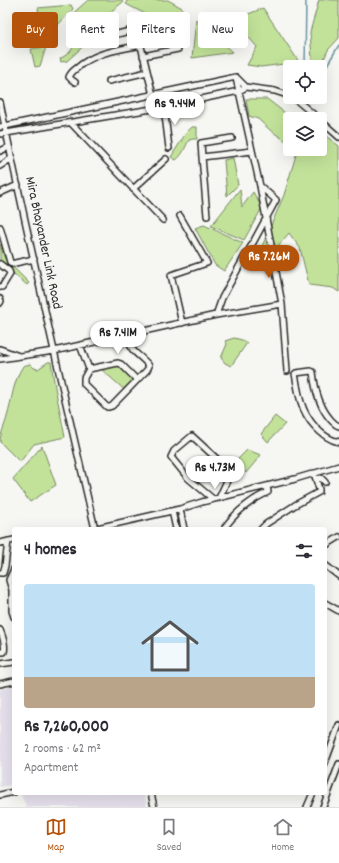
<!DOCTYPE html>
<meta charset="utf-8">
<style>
body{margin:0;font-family:Dekko,sans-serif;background:#f2f2f3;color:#2b2b33;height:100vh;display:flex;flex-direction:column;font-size:15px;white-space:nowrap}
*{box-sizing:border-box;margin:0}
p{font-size:13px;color:#7c7c81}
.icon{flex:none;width:22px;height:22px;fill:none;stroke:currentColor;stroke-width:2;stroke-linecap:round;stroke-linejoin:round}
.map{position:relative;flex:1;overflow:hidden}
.details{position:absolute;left:12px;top:527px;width:315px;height:268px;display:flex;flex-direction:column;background:#fff;border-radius:4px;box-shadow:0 4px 16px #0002}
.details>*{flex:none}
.hud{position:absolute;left:12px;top:12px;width:315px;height:36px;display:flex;gap:8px}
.tools{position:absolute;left:283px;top:60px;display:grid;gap:8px}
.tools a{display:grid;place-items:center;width:44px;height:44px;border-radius:4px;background:#fff;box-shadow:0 4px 16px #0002;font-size:20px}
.price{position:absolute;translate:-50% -34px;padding:0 9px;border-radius:14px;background:#fff;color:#222;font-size:13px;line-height:26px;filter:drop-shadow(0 1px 2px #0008)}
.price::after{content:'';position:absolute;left:50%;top:24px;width:12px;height:9px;margin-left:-6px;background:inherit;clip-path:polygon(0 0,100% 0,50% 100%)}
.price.selected{background:#b45309;color:#fff}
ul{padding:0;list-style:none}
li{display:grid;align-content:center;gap:8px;height:212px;padding:0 12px}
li+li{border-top:1px solid #e1e1e2}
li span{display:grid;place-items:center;height:124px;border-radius:4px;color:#555}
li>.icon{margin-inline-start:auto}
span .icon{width:72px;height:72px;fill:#fffc;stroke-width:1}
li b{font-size:17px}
h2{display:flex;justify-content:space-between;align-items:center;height:48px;padding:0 12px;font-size:17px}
.pill{padding:0 14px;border-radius:4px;background:#fff;box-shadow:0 4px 16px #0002;font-size:14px;line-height:36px}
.pill.selected{background:#b45309;color:#fff}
.menu{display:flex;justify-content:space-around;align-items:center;height:56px;border-top:1px solid #e1e1e2;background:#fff;font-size:11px;color:#7c7c81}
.menu a{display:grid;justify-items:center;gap:2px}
.menu .selected{color:#b45309}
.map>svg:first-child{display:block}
.built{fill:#e5e0ec}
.green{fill:#c2e29a;stroke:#768662}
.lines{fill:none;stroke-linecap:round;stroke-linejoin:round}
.stream{stroke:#6895a2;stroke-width:1.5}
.minor-casing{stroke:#2b2b2b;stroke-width:8}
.minor{stroke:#f6f6f2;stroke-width:5}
.labels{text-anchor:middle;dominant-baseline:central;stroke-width:3;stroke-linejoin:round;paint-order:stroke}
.street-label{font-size:14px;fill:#2b2b2b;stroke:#f6f6f2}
</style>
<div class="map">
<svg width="339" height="807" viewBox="0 0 339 807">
<rect width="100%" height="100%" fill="#f6f6f2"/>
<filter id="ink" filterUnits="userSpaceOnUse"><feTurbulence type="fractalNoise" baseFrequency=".025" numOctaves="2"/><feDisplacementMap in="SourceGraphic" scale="8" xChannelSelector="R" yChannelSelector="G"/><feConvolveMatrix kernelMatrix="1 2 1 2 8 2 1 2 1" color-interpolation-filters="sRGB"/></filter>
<g filter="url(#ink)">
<path class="built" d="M14,687V784L0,787V689Z
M20,793H144L147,807H27Z"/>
<path class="green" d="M88,0H122L123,2L82,34L77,26L68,18Z
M127,0H168L182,8L178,31L126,4Z
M319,0H339V38L328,50L320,68V67H315L312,59L310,32Z
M71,5L73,9L52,31H46L40,25L41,24L38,8Z
M263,8L299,62L261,67L247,65L257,47L234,20Z
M196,19L233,52L192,58Z
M104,21L107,36L89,41L67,61L61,62L60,59L69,53L78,41L84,35Z
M46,47L40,66L35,67L31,49Z
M246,99H267L293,119H290V123L286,141L270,130L258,119L249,116Z
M192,127H197V139H193L189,140C185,147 183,155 176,160L171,157L186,133Z
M320,133H322L339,146V292L333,288L309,285L300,248L289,233L278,246L267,268L254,265L284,195L296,155V149H320Z
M233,158L238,185L227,196L224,160Z
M240,189L242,207L253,192L262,208L244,240L211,226Z
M204,225L243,243L224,271L215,265L195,228Z
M0,244L5,259L29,283L27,285L0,262Z
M234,338L242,340L247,343L231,366L225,363L221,358L227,344L225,341Z
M48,362H51L55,387L65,437L34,444L20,462L0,442C0,434 5,425 7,417C12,400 13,381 23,366L30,364L34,368L38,369Z
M121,365L139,380L127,392L101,369Z
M275,416L285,424L268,442L261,434Z
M42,446L56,485L30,502L13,479Z
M247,450L261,455L246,473L235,462Z"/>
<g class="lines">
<path class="stream" d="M305,67L306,0
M320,77L339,45"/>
<g class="minor-casing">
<path id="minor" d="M137,30L153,95
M109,36L151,26
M140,42L159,38
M143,56L178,49
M236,78L260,186L282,304L287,371
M109,81L147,72
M75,82L72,80L69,77C71,72 73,71 77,68C95,52 118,50 141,45
M246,87L275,91L290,96
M292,97L294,98L319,119
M0,102C29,245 62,387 95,529
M164,107L169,148
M320,120L339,137
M71,123L163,220
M0,127L236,77L246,87L239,91L164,107L0,134
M0,151L9,147
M202,157L201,143L232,138
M0,166L12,158
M133,189L166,159
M0,193L18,185
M180,216L207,263L171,275L182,323
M207,216L202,157L252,151
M0,227L10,262L13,264L15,263L34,259
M0,264L9,271L10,274L2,287H0
M0,299L1,301L0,303
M216,315L222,298L245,256L249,250L276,200L260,186
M127,335C129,340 130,346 133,350C138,356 145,360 149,366L147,370L112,406L109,407H107L84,384V378L89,369L118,363L121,364L137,380
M80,345L89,369
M0,349L19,356
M0,359L54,351L216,315L282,304
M339,426C335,425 334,423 331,420C319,407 315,390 313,372L311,371L296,373L295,374C297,383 298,393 301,402C306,419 321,438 339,442
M316,479L321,478L325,482
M213,499L188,478L171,457L174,451L192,436L231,472L219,498
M180,509L184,529
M172,511L176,529
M93,529L180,509L202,502L295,479L339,466
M226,529L225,527C236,512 251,500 268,492L267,486
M261,529L266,524L295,505L319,492V489L314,473
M0,543L14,540
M325,546L339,537
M325,565L339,576
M14,569L9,580L12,590V611L14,617
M0,573H3L5,566L8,541
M325,603L339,611
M0,630C3,637 6,645 4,652H0
M0,664L14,662
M0,684L14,681
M325,763L339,725
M151,793L154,807
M0,795L14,792
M307,807L313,793
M323,807L339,764"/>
</g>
<use href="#minor" class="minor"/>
</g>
</g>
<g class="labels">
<g class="street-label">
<text transform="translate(43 243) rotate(78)">Mira Bhayander Link Road</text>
</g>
</g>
</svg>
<div class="tools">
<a><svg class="icon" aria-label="locate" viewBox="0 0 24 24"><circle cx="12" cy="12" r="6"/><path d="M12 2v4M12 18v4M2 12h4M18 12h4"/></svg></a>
<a><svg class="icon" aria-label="layers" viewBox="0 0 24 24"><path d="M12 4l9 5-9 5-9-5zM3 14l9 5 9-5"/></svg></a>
</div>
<b class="price" style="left:175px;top:126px">Rs 9.44M</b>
<b class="price selected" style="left:269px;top:279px">Rs 7.26M</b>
<b class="price" style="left:118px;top:355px">Rs 7.41M</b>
<b class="price" style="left:215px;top:490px">Rs 4.73M</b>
<div class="hud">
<a class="pill selected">Buy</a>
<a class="pill">Rent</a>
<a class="pill">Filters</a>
<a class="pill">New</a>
</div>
<section class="details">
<h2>4 homes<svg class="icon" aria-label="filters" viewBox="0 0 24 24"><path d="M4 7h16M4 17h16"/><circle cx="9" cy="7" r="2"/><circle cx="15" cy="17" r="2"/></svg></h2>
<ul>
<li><span style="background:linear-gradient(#bfe0f5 75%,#b9a48a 0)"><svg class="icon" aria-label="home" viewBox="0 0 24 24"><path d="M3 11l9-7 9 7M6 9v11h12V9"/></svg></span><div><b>Rs 7,260,000</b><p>2 rooms · 62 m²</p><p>Apartment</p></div></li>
</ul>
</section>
</div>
<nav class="menu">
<a class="selected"><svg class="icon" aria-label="map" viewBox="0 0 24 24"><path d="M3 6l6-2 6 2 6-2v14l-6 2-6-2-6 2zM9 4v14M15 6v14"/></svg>Map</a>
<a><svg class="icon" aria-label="saved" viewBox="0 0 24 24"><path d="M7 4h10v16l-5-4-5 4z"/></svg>Saved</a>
<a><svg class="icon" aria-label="home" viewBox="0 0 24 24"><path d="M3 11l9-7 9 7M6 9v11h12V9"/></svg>Home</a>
</nav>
